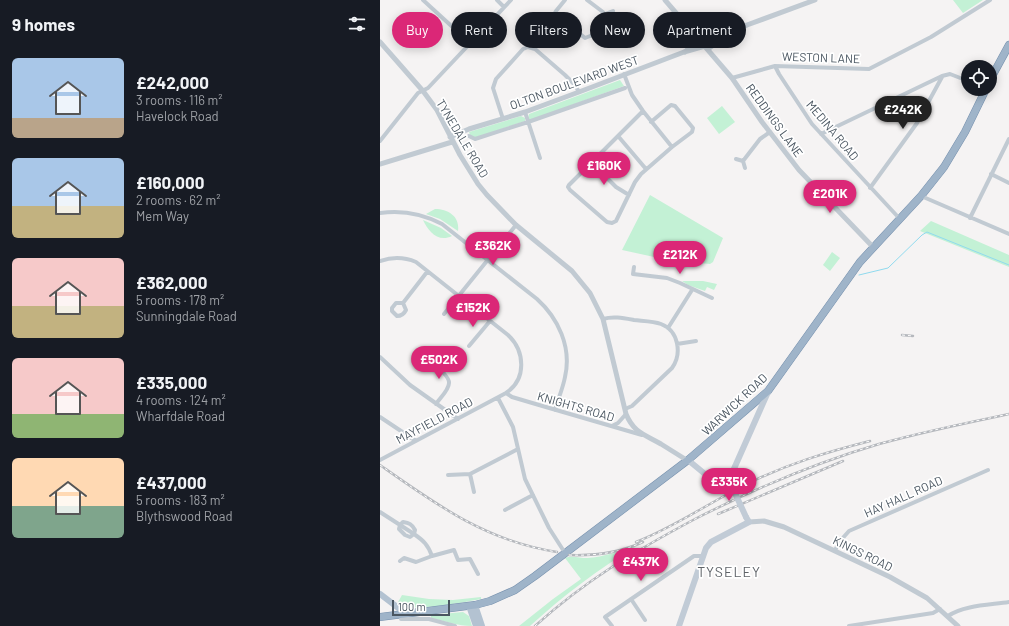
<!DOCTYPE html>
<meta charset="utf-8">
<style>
body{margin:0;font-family:Barlow,sans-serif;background:#242831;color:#f1f3f6;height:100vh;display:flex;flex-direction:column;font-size:15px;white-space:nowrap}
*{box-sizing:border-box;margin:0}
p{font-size:13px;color:#9ea1a6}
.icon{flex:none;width:22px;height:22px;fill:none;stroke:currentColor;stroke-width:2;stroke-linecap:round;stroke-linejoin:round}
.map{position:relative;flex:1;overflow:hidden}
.details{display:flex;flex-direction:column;background:#171b24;width:380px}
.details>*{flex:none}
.top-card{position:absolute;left:12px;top:12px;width:380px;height:36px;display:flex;gap:8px}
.buttons{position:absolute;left:581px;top:60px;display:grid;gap:8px}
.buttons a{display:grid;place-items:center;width:36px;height:36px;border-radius:50%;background:#171b24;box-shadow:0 2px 10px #0003;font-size:20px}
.scale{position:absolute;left:12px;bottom:10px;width:58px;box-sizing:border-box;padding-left:4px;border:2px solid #4a5661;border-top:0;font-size:11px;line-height:14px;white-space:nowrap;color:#4a5661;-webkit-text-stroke:3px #fff;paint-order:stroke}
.price{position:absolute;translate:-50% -34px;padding:0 9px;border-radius:14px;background:#db2777;color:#fff;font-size:13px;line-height:26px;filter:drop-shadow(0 1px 2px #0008)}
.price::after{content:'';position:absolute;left:50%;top:24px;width:12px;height:9px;margin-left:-6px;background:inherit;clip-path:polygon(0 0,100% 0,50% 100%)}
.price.current{background:#222;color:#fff}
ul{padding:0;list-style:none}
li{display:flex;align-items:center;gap:12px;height:100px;padding:0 12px}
li span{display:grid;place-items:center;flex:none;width:112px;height:80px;border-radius:6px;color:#555}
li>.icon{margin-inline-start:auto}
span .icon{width:48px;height:48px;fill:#fffc;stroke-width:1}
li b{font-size:17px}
h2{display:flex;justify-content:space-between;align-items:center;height:48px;padding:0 12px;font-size:17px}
.chip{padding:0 14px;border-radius:18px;background:#171b24;box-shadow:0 2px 10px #0003;font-size:14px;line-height:36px}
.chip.current{background:#db2777;color:#fff}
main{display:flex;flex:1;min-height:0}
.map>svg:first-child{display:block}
.green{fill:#c3f1d5}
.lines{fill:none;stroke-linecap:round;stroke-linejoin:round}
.stream{stroke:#90daee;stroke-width:1}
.trunk-casing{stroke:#7690ad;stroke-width:8}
.minor{stroke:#c1cad2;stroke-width:4}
.tertiary{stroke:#c1cad2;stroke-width:5}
.secondary{stroke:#c1cbd6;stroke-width:6}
.primary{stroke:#b3c2d1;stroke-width:6}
.trunk{stroke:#9fb4c9;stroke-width:7}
.rail-casing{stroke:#b5b8bd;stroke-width:2.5}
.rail{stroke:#fff;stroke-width:1;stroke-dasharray:3;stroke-linecap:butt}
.secondary-bridge{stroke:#c1cbd6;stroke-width:6}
.labels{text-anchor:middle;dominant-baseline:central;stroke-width:3.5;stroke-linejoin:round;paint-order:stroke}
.street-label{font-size:12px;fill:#4a5661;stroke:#fff}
.quarter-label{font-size:14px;letter-spacing:1px;fill:#5f6368;stroke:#fff}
</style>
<main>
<section class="details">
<h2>9 homes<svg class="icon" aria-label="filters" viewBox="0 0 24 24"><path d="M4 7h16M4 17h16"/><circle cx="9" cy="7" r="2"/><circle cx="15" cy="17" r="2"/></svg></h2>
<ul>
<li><span style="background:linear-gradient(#a9c7e8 75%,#b9a48a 0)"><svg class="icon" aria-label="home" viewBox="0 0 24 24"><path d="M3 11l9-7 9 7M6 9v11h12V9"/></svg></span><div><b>£242,000</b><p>3 rooms · 116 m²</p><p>Havelock Road</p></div></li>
<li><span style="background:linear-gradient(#a9c7e8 60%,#c2b280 0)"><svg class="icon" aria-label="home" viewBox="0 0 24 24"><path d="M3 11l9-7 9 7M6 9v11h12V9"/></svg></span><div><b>£160,000</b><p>2 rooms · 62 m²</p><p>Mem Way</p></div></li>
<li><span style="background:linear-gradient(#f6c9c9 60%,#c2b280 0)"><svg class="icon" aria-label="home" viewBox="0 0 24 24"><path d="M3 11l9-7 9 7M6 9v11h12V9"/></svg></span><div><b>£362,000</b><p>5 rooms · 178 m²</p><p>Sunningdale Road</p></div></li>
<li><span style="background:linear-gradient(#f6c9c9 70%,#8fb573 0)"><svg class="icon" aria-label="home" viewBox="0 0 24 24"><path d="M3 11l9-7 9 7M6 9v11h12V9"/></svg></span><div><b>£335,000</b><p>4 rooms · 124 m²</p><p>Wharfdale Road</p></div></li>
<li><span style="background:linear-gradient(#ffd9b3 60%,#7fa58c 0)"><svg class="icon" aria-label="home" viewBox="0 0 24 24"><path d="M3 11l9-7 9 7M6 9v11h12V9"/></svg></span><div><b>£437,000</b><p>5 rooms · 183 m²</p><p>Blythswood Road</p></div></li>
</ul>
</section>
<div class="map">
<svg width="629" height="626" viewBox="0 0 629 626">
<rect width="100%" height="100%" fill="#f5f3f3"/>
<path class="green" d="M573,0H603L583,13Z
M240,80L244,86L156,118L150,120L148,118L149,114Z
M342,106L355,122L339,134L327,118Z
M141,116L145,118V121L95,138L90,135L89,132Z
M270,195L343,238L333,262L330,264L288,260L242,250Z
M55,209C69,209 80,217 78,231L60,219L46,214Z
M43,220L61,228L72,236C58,243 48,231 43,220Z
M551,221L629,255V267L540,231Z
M452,252L460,258L450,271L443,265Z
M302,281H323L337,284L334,290L327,287L325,291L308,285Z
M257,546C218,569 183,596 150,626H139L173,599L201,579L185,558C191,555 200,558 207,558C224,557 240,551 257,546Z
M22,595L49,599L73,600L101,597V599C85,602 30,613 17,604Z
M83,612L89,616L92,626C78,626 65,621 51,618V615Z"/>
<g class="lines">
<path class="stream" d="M479,275L508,268L542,235L547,232L629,265"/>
<g class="trunk-casing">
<path id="trunk" d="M610,80L629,45
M0,617L95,605L110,601L135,590L155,576L308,460L388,391L480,262L541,196L564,167L585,132L606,89"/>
</g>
<path class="minor" d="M43,0L90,43
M117,0L124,7
M185,0L176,11L175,13L205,38L223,31L227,27L223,12L207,0
M225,14L233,11
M246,24L249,32
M227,27C238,28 245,24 255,19
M395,66L399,74L432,124L519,218
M244,74L252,95L263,111L292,147L261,174L255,182L236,221L232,223L227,222L190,190L188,187L189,185L263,111
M352,78L395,66L489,69L551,37L610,0
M145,112L160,158
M123,119L113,88L116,79L143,49L148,47L155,49L185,75L195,85L199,92
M271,122L291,105L295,106L313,128L312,132L292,147
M441,134L562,76L570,74L588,81
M89,136L95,139L148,122L245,88
M238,136L266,169
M0,141L38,93L48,88L131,0
M356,159L363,161
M211,162L236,187L249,195
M365,168L363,161L380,139L390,132
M611,174L629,183
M490,188L537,123L562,77
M541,196L629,234
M0,213C21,210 43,214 62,224L157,299C178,318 192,347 185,377C183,388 178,399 175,410
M590,218L629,139
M0,261C12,257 24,257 36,262L128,335C145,351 147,379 126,393L0,460
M254,267L253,274L287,278L300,283L332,298
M23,303H16L12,308V311L17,316C22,316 24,314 26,310L23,303L47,272
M64,314L136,225
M223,319C233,316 243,318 254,320C262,321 273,321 281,324C299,331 302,354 292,368L252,406L245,409
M288,328L312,290
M297,344L316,341
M89,346L110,321
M0,357L30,385L78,419
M46,357C52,362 70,376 69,383C69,390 60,398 56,404
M126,393L132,397L159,405L262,435
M118,398L133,427L145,479L169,528L185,553
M0,417L36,441
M232,426L238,423L246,414
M90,474L94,492
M68,475L90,474L138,449
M125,510L153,495
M0,512L34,534L30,537L25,535L19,529L20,525
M20,525L23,522C29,523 32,524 35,530L34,534C44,541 48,545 52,556L36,562L24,558L20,561
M455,550L461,540L469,531L608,470
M52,556L74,550L78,560L90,559L98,574
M251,599L265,620
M568,616C584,605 610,605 629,602
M21,619H49L75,626
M232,626L225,617L314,556H324
M469,626L553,613L560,609"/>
<path class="tertiary" d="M285,0L352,78L382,122L419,170L493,247
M0,42L43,91L57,110L80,155L98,184L107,195L136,225L192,271L210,293L223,319L246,414C254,433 264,434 281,444C289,449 297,454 305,459L308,460
M328,49L349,34L367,25L435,0
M305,52L312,45L315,37L313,31
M70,137L89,129L145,112L199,92L304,52L325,46
M0,164L72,142
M369,522L384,521L404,527L510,577L547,598L578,626"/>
<path class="secondary" d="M308,460L325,474L349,480L388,392
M299,626L326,548L331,542L369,522L366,517"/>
<path class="primary" d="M0,594L21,610
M95,605L102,626
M89,606L96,626"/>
<use href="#trunk" class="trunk"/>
<g class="rail-casing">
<path id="rail" d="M522,335L533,336
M0,465C57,505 106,541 177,552
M338,514L463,461
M256,542C295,527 330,502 367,484C407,464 447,452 490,441
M189,555C215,556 239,553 263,542
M155,626C206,580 255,551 315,519C374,489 435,463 499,444C542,432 586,423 629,414"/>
</g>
<use href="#rail" class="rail"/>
<path class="secondary-bridge" d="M349,480L366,517"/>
</g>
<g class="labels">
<g class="street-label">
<text transform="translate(441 57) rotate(2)">WESTON LANE</text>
<text transform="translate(194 82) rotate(-20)">OLTON BOULEVARD WEST</text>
<text transform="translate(395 120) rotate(54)">REDDINGS LANE</text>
<text transform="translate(453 130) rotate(50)">MEDINA ROAD</text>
<text transform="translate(83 138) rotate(59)">TYNEDALE ROAD</text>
<text transform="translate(354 404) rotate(-43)">WARWICK ROAD</text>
<text transform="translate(196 406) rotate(16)">KNIGHTS ROAD</text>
<text transform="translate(54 420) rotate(-28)">MAYFIELD ROAD</text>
<text transform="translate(523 496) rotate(-24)">HAY HALL ROAD</text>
<text transform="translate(483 553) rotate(26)">KINGS ROAD</text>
</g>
<g class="quarter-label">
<text x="349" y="571">TYSELEY</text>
</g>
</g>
</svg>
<div class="buttons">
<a><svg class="icon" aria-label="locate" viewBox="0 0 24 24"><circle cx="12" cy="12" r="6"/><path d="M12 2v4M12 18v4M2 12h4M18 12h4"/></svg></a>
</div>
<div class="scale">100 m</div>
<b class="price current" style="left:523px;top:130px">£242K</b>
<b class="price" style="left:224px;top:186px">£160K</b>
<b class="price" style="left:450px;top:214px">£201K</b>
<b class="price" style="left:113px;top:266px">£362K</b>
<b class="price" style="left:300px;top:275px">£212K</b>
<b class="price" style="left:93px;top:328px">£152K</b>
<b class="price" style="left:59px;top:380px">£502K</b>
<b class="price" style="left:349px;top:502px">£335K</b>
<b class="price" style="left:261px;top:582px">£437K</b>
<div class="top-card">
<a class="chip current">Buy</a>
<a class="chip">Rent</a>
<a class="chip">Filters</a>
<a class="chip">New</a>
<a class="chip">Apartment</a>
</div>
</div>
</main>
